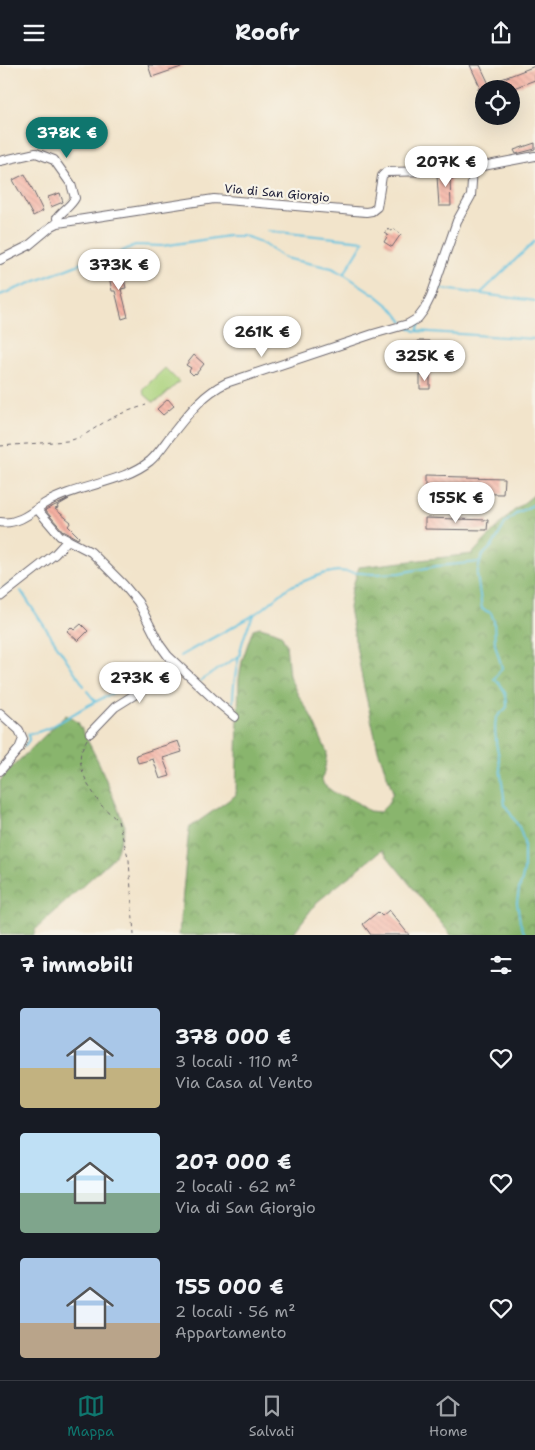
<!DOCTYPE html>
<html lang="it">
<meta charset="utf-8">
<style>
body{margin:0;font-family:"Shantell Sans",sans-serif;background:#242831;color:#f1f3f6;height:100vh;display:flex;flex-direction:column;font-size:19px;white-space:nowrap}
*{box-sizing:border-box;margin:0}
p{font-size:16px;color:#9ea1a6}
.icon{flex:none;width:28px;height:28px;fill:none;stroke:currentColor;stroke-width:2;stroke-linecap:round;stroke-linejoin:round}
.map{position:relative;height:870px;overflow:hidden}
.sheet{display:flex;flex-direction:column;background:#171b24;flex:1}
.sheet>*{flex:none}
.tools{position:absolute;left:475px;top:15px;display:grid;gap:10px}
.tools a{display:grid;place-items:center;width:45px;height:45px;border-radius:50%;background:#171b24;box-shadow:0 5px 20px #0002;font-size:25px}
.price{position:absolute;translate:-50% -42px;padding:0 11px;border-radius:18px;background:#fff;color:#222;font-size:16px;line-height:32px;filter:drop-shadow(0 1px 2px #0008)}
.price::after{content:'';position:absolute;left:50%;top:30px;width:15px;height:11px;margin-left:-8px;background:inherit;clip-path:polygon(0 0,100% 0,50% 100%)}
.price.active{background:#0f766e;color:#fff}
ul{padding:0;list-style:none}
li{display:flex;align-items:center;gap:15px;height:125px;padding:0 20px}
li span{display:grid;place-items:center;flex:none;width:140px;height:100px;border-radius:5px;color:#555}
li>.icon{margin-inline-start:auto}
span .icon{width:60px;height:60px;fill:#fffc;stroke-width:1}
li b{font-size:21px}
h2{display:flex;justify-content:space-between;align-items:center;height:60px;padding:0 20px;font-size:21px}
header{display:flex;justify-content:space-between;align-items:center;height:65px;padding:0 20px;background:#171b24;font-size:22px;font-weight:700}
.menu{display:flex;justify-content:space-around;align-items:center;height:70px;border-top:1px solid #363941;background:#171b24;font-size:14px;color:#9ea1a6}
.menu a{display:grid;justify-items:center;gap:2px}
.menu .active{color:#0f766e}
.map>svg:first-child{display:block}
.grass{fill:#acd37e;stroke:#677a5c}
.forest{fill:url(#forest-crowns);stroke:#566c54}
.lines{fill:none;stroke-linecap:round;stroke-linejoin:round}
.stream{stroke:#62c2e0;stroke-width:2}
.building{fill:url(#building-back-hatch)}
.street-casing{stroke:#6b666d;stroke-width:10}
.path{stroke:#6b666d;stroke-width:1;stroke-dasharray:4 4;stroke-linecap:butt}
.street{stroke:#fff;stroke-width:8}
.labels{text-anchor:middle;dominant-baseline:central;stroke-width:4.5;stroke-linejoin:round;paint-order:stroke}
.street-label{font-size:12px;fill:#22223b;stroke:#f7f3e8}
</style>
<header><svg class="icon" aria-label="menu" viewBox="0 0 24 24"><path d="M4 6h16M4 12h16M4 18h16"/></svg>Roofr<svg class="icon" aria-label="share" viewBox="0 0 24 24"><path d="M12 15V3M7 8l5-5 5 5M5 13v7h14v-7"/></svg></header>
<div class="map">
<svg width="535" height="870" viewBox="0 0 535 870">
<defs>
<pattern id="forest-crowns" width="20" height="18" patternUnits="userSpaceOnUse" patternTransform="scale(1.25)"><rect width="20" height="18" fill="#89b56d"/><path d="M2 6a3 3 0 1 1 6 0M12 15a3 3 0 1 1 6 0" fill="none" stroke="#70935b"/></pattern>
<pattern id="building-back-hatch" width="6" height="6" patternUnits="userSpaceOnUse" patternTransform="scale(1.25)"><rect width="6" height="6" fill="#f6b0a1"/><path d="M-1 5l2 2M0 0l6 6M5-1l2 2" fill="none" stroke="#d3978c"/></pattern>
</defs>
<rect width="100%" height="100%" fill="#f7f3e8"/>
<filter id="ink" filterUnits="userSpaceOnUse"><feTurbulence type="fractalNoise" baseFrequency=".02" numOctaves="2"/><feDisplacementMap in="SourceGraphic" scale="10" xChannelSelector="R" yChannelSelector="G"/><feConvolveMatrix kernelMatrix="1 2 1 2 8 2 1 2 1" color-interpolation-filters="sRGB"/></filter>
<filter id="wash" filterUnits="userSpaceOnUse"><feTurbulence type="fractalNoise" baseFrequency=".0096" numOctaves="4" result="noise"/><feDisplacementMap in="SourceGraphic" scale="20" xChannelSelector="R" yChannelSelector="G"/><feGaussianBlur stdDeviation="1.12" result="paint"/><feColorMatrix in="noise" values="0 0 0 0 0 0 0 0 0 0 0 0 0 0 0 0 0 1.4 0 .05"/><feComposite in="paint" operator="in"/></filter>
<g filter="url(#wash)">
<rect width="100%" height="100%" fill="#f2e4cb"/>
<path class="grass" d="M165,303L179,317L159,335L153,337L144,329L143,324Z"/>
<path class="forest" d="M535,429V870H451L382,785L317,837L292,870H179L189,763L236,730L239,614L242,596L253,564L260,562L274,566L281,569L286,579L289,611L297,628L310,649L327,687L325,702L322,715L324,720L336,729L353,735L369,746L380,747L388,739L393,727L378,685L363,618L349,543L352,524L359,502L472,489L511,448Z
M66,650L78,657L99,698L125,761L115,791L35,865L34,870H0V716L5,709Z"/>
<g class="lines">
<path class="stream" d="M268,166L364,176L344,209
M436,223L535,236
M481,228L535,176
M0,230L95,193H108L135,180L162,181L228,171H244L256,175L267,181L284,193L332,203L345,210L377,231L394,245L403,257
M409,262L415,266L535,274
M417,266L422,253
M21,526L84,621
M0,527L14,516
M180,591L247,554L264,543L289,522L322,509L337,506L373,509L399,508L437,501L480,497
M200,616L240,590
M87,626L95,636
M233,637C233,615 241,569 254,551
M24,682L29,675L28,669C53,666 74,646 97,636C121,624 145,612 168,599
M525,870L520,857L517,837L519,824L522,815L524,805V776L519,762L505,740L498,687C496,680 494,661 496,654C498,650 504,646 507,642C507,629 504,622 494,614L502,603L495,579L494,556L491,548L482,544L477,510L480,497L483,490L493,480L506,457L517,448L535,439"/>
</g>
<g id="blocks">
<path class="building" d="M148,0H184V1L152,12Z
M470,0H480L489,19L535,1V15L511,24H477L480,22Z
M535,78V84L516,89L514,85Z
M25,109L43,146L33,151L13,115Z
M467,109V113L450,114L451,141H439L437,111Z
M60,128L63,137L51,142L48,132Z
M393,163L401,169L392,182L384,177L388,170L385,168L388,164L392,166Z
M122,205L126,223L121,224L128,252L122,254L115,226H112L109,211L116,210L115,207Z
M417,276H429V292H417Z
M194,290L204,299L196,309L195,308L193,310L189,306L191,303L186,300Z
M420,310H430V324H420Z
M168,334L174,341L163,350L157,344Z
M425,411L504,413L503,429L425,428Z
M69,434L57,441L58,443L55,444L71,457L68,461L79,472L78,474L63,466L45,445Z
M425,453L488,455L487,465L425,464Z
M81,559L88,566L78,576L67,566L71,562L74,565Z
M178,676L182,687L163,693L170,711L160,714L153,694L138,698L136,690Z
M389,845L409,870H371L363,859L378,847L382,851Z"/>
</g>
</g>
<g filter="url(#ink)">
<use href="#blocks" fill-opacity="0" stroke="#6b666d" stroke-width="1"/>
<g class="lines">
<g class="street-casing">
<path id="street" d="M0,96L36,88L54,95L71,119L75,133C71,141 63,145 57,153L58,158
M0,195L28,181L52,161L58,158L214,134L366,147L372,146L377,142L382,111L386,107L434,106L473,103L535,91
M37,444L60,471L91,487L123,519L138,537L160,580L168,591L218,638L235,652
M0,457C17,460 31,448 44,439C76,420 123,418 150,396C157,390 163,381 169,373C186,352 201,330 226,318L373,269L408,259L418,253L424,245L431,231L457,156L471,131L473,103
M0,532L55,489L68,475
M0,648L19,665L23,674L19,684L0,706
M90,668L115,642L179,602"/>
</g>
<path class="path" d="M0,381L67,376C85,373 97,360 112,353C123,347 135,344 146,340
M87,674L81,686L80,695L83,708L88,720L94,729L99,738L118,756L129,795L134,870"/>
<use href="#street" class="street"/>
</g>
</g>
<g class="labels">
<g class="street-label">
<text transform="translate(277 128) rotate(5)">Via di San Giorgio</text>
</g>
</g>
</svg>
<div class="tools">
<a><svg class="icon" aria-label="locate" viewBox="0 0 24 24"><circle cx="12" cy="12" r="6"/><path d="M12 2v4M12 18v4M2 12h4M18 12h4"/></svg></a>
</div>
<b class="price active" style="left:67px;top:94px">378K €</b>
<b class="price" style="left:446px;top:123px">207K €</b>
<b class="price" style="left:119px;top:226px">373K €</b>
<b class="price" style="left:262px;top:293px">261K €</b>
<b class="price" style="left:425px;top:317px">325K €</b>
<b class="price" style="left:456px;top:459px">155K €</b>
<b class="price" style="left:140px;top:639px">273K €</b>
</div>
<section class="sheet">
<h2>7 immobili<svg class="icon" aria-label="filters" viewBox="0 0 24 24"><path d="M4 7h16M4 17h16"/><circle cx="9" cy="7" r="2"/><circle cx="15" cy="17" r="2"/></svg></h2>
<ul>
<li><span style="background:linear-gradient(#a9c7e8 60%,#c2b280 0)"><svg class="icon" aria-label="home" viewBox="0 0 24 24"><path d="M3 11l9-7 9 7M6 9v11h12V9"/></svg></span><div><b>378 000 €</b><p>3 locali · 110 m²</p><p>Via Casa al Vento</p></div><svg class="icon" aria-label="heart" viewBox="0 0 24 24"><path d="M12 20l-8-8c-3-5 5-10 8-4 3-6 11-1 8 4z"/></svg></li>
<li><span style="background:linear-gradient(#bfe0f5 60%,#7fa58c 0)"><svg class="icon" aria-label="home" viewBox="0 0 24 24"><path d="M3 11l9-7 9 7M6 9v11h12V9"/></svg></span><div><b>207 000 €</b><p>2 locali · 62 m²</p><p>Via di San Giorgio</p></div><svg class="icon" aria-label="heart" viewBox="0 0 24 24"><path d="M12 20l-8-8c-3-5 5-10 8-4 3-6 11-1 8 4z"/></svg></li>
<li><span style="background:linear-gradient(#a9c7e8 65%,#b9a48a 0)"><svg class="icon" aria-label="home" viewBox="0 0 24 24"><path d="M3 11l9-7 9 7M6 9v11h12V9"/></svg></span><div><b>155 000 €</b><p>2 locali · 56 m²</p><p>Appartamento</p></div><svg class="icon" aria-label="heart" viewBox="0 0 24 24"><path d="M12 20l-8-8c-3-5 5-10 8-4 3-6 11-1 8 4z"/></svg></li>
</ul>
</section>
<nav class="menu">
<a class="active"><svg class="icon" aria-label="map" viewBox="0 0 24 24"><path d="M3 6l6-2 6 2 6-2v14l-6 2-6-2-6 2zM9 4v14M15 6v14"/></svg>Mappa</a>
<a><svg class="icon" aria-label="saved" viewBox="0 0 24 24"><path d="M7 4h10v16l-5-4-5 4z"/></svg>Salvati</a>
<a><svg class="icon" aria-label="home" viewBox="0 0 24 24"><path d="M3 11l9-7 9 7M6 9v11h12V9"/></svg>Home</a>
</nav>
